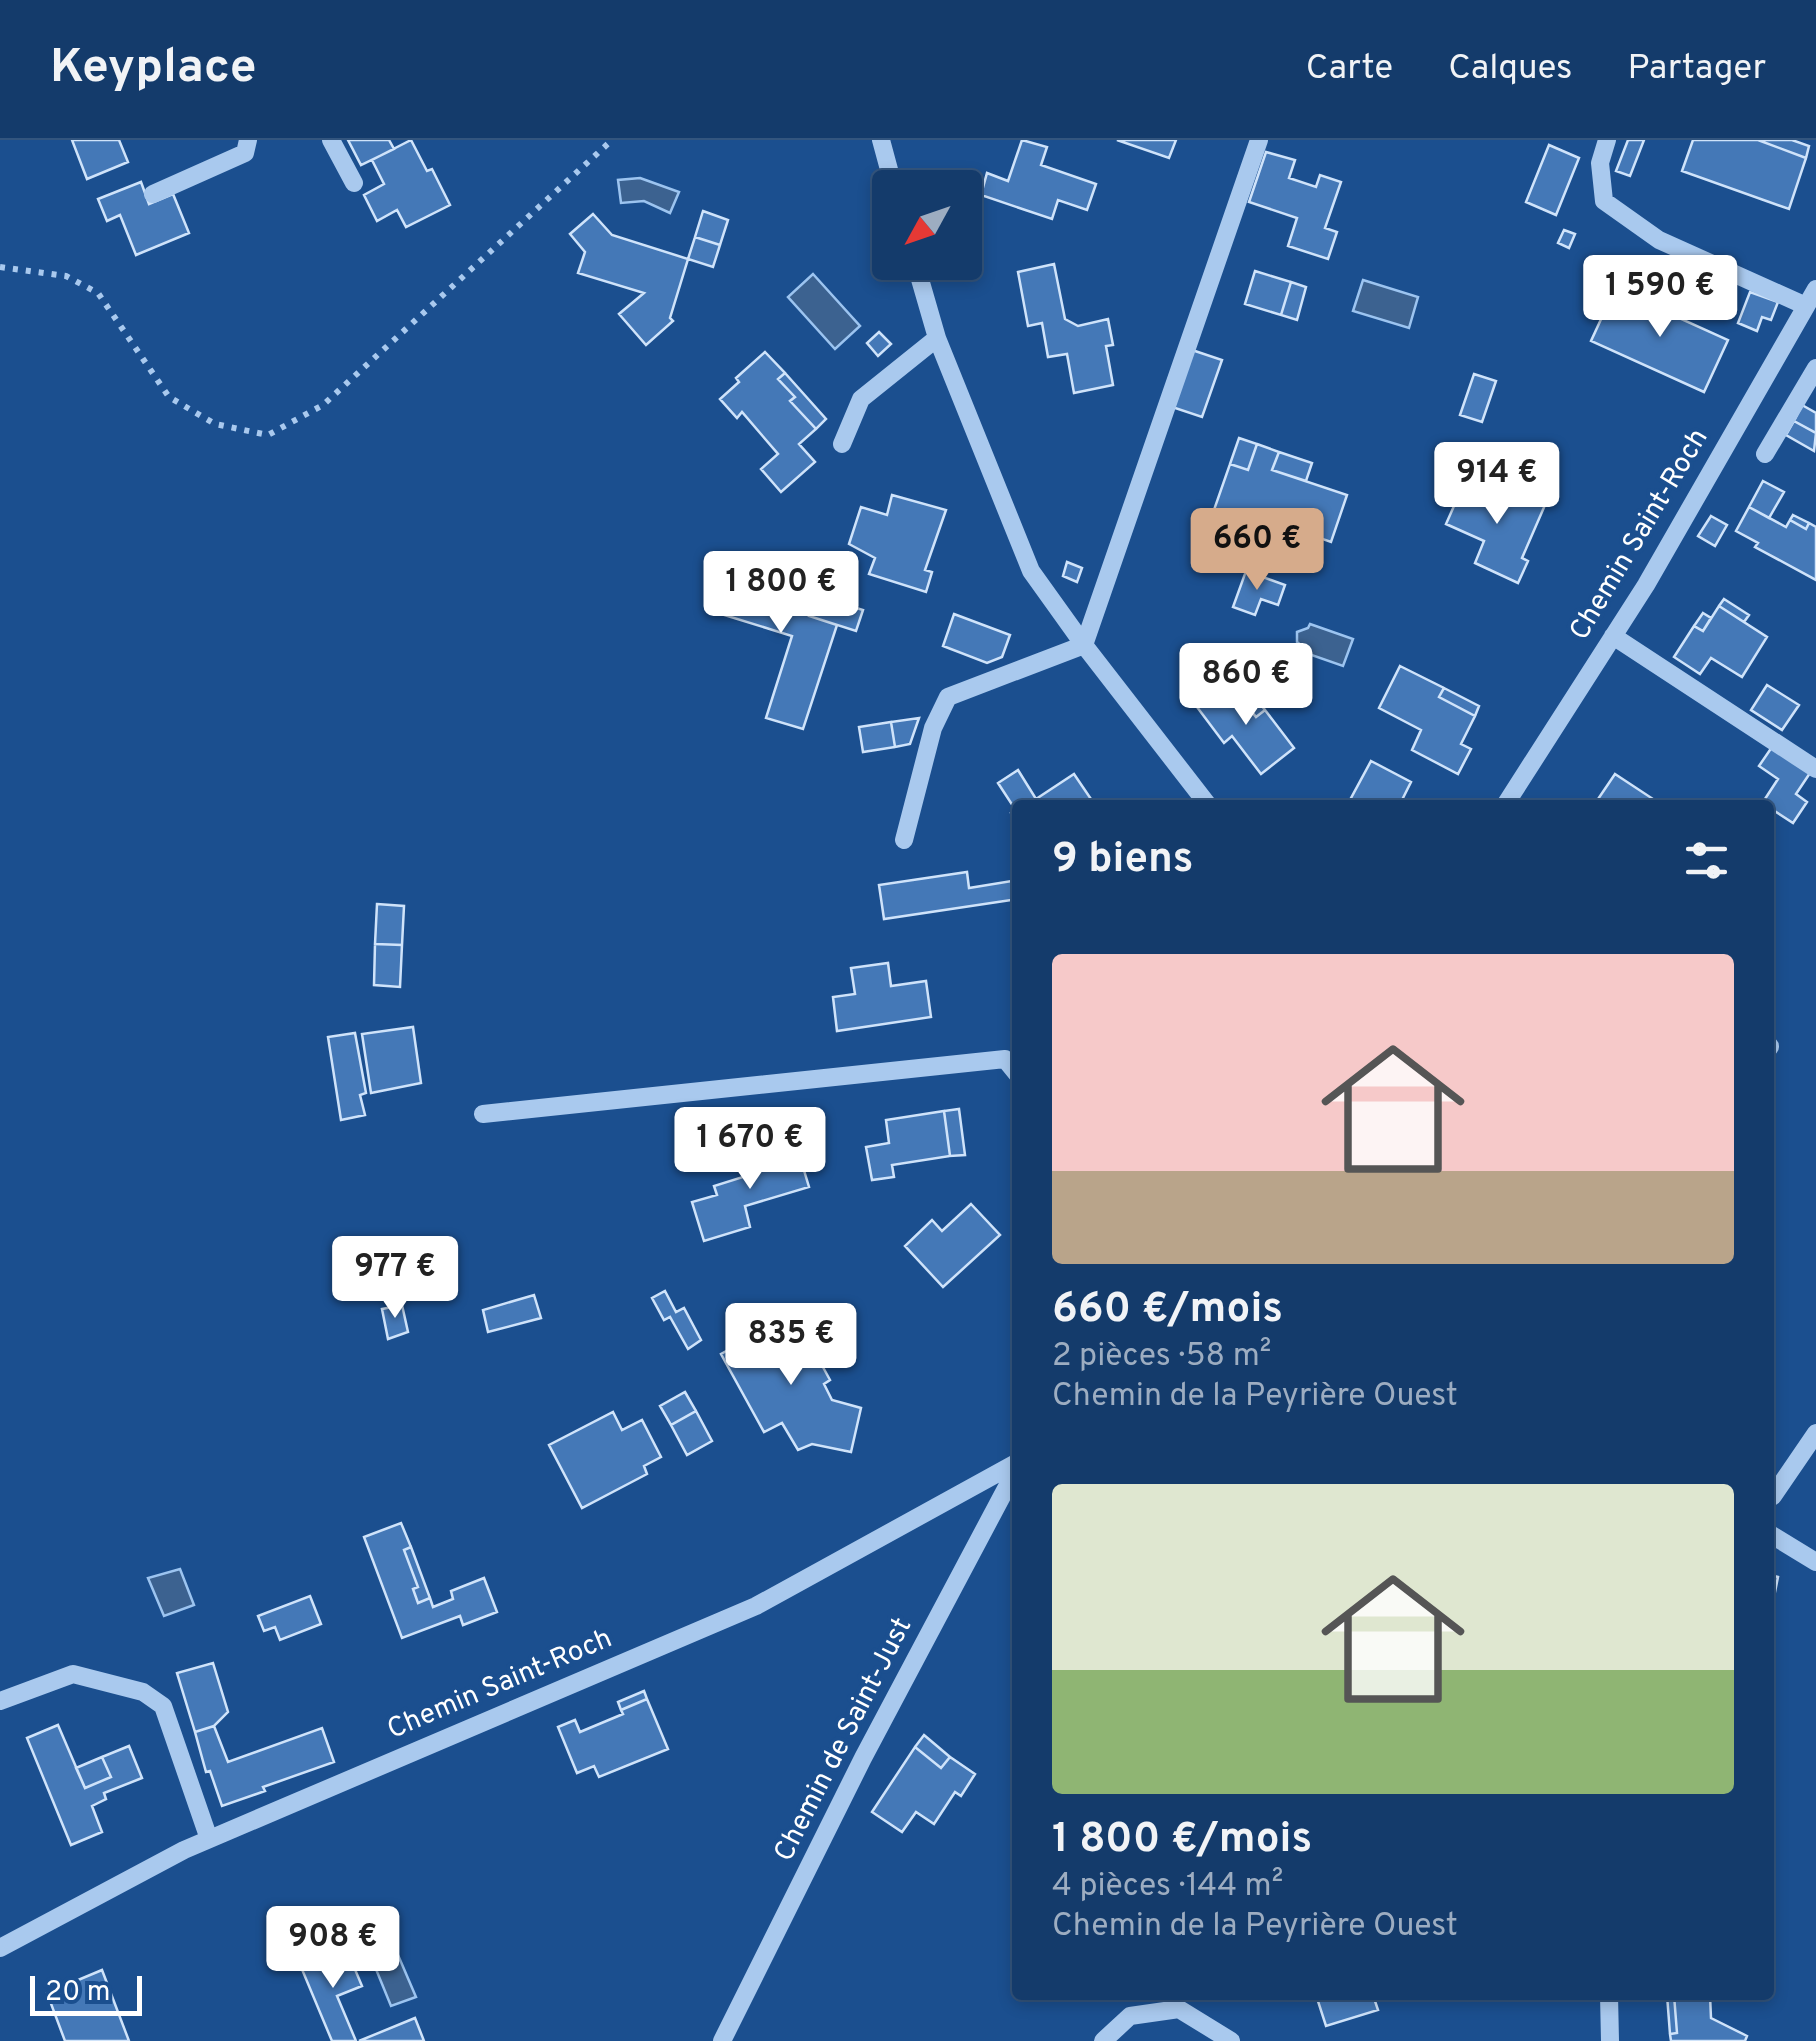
<!DOCTYPE html>
<html lang="fr">
<meta charset="utf-8">
<style>
body{margin:0;font-family:Overpass,sans-serif;background:#214673;color:#f1f3f6;height:100vh;display:flex;flex-direction:column;font-size:38px;white-space:nowrap}
*{box-sizing:border-box;margin:0}
p{font-size:32px;color:#9dadc1}
.icon{flex:none;width:55px;height:55px;fill:none;stroke:currentColor;stroke-width:2;stroke-linecap:round;stroke-linejoin:round}
.map{position:relative;flex:1;overflow:hidden}
.sheet{position:absolute;left:1012px;top:660px;width:762px;height:1200px;display:flex;flex-direction:column;background:#143b6b;border-radius:10px;box-shadow:0 5px 15px #0003,0 0 0 2px #33557e}
.sheet>*{flex:none}
.needle{width:65px;rotate:230deg}
.buttons{position:absolute;left:872px;top:30px;display:grid;gap:20px}
.buttons a{display:grid;place-items:center;width:110px;height:110px;border-radius:10px;background:#143b6b;box-shadow:0 5px 15px #0003,0 0 0 2px #33557e;font-size:50px}
.scale{position:absolute;left:30px;bottom:25px;width:112px;box-sizing:border-box;padding-left:10px;border:5px solid #fff;border-top:0;font-size:28px;line-height:35px;white-space:nowrap;color:#fff;-webkit-text-stroke:8px #1b4f8f;paint-order:stroke}
.price{position:absolute;translate:-50% -85px;padding:0 22px;border-radius:10px;background:#fff;color:#222;font-size:32px;line-height:65px;filter:drop-shadow(0 2px 5px #0008)}
.price::after{content:'';position:absolute;left:50%;top:60px;width:30px;height:22px;margin-left:-15px;background:inherit;clip-path:polygon(0 0,100% 0,50% 100%)}
.price.active{background:#d6ab8b;color:#111}
ul{padding:0;list-style:none}
li{display:grid;align-content:center;gap:20px;height:530px;padding:0 40px}
li span{display:grid;place-items:center;height:310px;border-radius:10px;color:#555}
li>.icon{margin-inline-start:auto}
span .icon{width:180px;height:180px;fill:#fffc;stroke-width:1}
li b{font-size:42px}
h2{display:flex;justify-content:space-between;align-items:center;height:120px;padding:0 40px;font-size:42px}
header{display:flex;align-items:center;gap:60px;box-sizing:border-box;height:140px;padding:0 50px;background:#143b6b;border-bottom:2px solid #33557e}
header strong{font-size:48px}
nav{display:flex;gap:55px;margin-inline-start:auto;font-size:35px}
.map>svg:first-child{display:block}
.water{fill:#3c6290;stroke:#9cc4f0;stroke-width:2.5}
.building{fill:#4478b7;stroke:#cfe3fa;stroke-width:2.5}
.lines{fill:none;stroke-linecap:round;stroke-linejoin:round}
.path{stroke:#a9c9ee;stroke-width:6;stroke-dasharray:5 8;stroke-linecap:butt}
.minor{stroke:#a9c9ee;stroke-width:18}
.labels{text-anchor:middle;dominant-baseline:central;stroke-width:8;stroke-linejoin:round;paint-order:stroke}
.street-label{font-size:28px;fill:#fff;stroke:#1b4f8f}
</style>
<header>
<strong>Keyplace</strong>
<nav><a>Carte</a><a>Calques</a><a>Partager</a></nav>
</header>
<div class="map">
<svg width="1816" height="1901" viewBox="0 0 1816 1901">
<rect width="100%" height="100%" fill="#1b4f8f"/>
<path class="water" d="M640,38L679,52L670,73L644,61L621,63L618,40Z
M813,134L860,186L835,209L788,157Z
M1363,140L1418,157L1409,188L1353,171Z
M1310,484L1353,499L1343,526L1300,511L1302,506L1297,502V492L1308,488Z
M180,1429L194,1465L164,1476L148,1438Z
M395,1808L416,1857L391,1866L371,1817Z"/>
<path class="building" d="M72,0H119L128,22L87,39Z
M348,0H389L394,9L361,25Z
M411,0L427,31L432,29L450,65L406,87L397,70L377,81L364,55L384,44L372,20Z
M1022,0L1047,7L1041,25L1096,44L1087,70L1058,60L1052,79L981,55L987,33L1008,41Z
M1117,0H1176L1169,18Z
M1628,0H1644L1630,36L1616,31Z
M1693,0H1758L1806,18L1789,69L1682,31Z
M1758,0H1792L1809,6L1806,18Z
M1549,5L1579,18L1556,75L1526,62Z
M1266,12L1295,20L1289,38L1316,47L1320,35L1341,42L1325,88L1337,92L1328,119L1288,106L1297,78L1249,62Z
M141,42L149,64L173,54L189,93L136,115L120,75L107,81L98,59Z
M703,71L728,80L720,105L695,97Z
M593,74L612,95L688,119L670,178L673,181L646,205L619,174L644,153L578,133L585,112L570,94Z
M1564,90L1575,94L1569,108L1558,103Z
M695,97L720,105L713,127L688,119Z
M1054,124L1065,179L1078,186L1108,179L1113,205L1106,206L1113,245L1074,253L1067,214L1048,217L1042,183L1028,186L1018,132Z
M1255,131L1291,142L1281,175L1245,164Z
M1291,142L1306,147L1297,180L1281,175Z
M1615,149L1728,200L1704,252L1591,201Z
M1750,152L1778,162L1771,180L1762,177L1757,191L1738,183Z
M879,192L891,204L878,216L867,203Z
M1192,210L1222,220L1202,277L1172,267Z
M765,212L785,233L778,239L795,257L790,261L816,289L799,304L815,322L781,352L761,329L778,314L742,272L737,278L720,259L739,242L736,238Z
M785,233L826,279L816,289L790,261L795,257L778,239Z
M1474,234L1496,241L1482,282L1460,275Z
M1802,265L1816,273V293L1794,281Z
M1794,281L1816,293L1814,311L1786,295Z
M1239,298L1257,304L1248,330L1230,324Z
M1257,304L1279,312L1272,330L1347,355L1331,402L1257,376L1247,403L1207,390L1230,324L1248,330Z
M1279,312L1312,323L1306,341L1272,330Z
M1466,339L1517,362L1520,355L1545,365L1522,418L1528,421L1518,443L1475,423L1484,401L1446,384Z
M1492,341L1520,355L1517,362L1488,349Z
M1763,341L1784,352L1769,378L1749,367Z
M1523,347L1549,357L1545,365L1520,355Z
M892,355L946,370L925,430L932,432L926,452L869,434L875,418L849,404L861,367L887,375Z
M1749,367L1786,387L1790,380L1806,389L1809,383L1816,387V440L1755,407L1758,403L1736,391Z
M1793,375L1809,383L1806,389L1790,380Z
M1711,376L1727,385L1715,406L1698,396Z
M1067,422L1082,428L1077,442L1063,436Z
M717,424L816,455L809,476L837,485L803,589L766,578L792,496L718,473Z
M1246,431L1285,445L1278,465L1261,459L1255,475L1233,467Z
M816,455L863,470L856,491L809,476Z
M1724,459L1749,475L1744,482L1719,466Z
M1719,466L1767,497L1742,537L1711,518L1700,534L1674,517L1694,486L1703,491Z
M1703,473L1711,478L1703,491L1694,486Z
M954,474L1010,495L1002,517L987,523L943,506Z
M1400,526L1444,548L1439,557L1475,576L1461,604L1471,609L1458,634L1412,610L1421,590L1379,568Z
M1229,542L1256,577L1265,570L1294,608L1261,634L1232,596L1224,603L1197,567Z
M1767,545L1799,565L1782,590L1751,570Z
M1444,548L1479,566L1475,576L1439,557Z
M1256,559L1265,570L1256,577L1247,566Z
M919,578L910,604L895,607L891,582Z
M891,582L895,607L863,612L859,587Z
M1772,607L1810,633L1796,654L1807,662L1793,683L1770,668V665L1763,662L1778,639L1759,626Z
M1371,621L1411,642L1401,662L1404,665H1356L1357,663L1350,660Z
M1018,630L1036,659L1074,634L1095,665H1018V683L1011,673L1015,669L998,643Z
M1615,634L1653,659L1649,665H1594Z
M967,732L969,748L1018,740V759L884,779L879,745Z
M377,764L404,766L402,805L375,804Z
M375,804L402,805L400,847L374,845Z
M888,823L891,846L926,841L931,877L837,891L833,857L855,854L851,828Z
M413,887L421,943L371,953L362,894Z
M355,893L366,953L360,955L365,975L341,980L328,897Z
M959,969L965,1015L950,1016L944,971Z
M944,971L950,1016L892,1025L894,1037L872,1040L866,1007L889,1003L886,980Z
M796,1004L809,1047L745,1066L750,1087L704,1101L692,1062L717,1055L714,1046L759,1032L755,1016Z
M971,1064L1000,1095L943,1147L905,1106L932,1080L942,1091Z
M665,1151L676,1172L684,1168L701,1200L688,1209L670,1177L664,1180L652,1158Z
M534,1155L541,1178L488,1192L483,1170Z
M402,1165L408,1192L388,1199L382,1169Z
M794,1174L830,1240L824,1244L832,1260L861,1268L851,1312L812,1304L798,1310L782,1283L764,1292L721,1214Z
M685,1252L696,1271L671,1285L660,1266Z
M696,1271L712,1301L687,1315L671,1285Z
M613,1272L622,1290L642,1280L661,1317L644,1326L647,1334L582,1368L549,1305Z
M401,1383L411,1407L404,1410L418,1447L413,1449L418,1463L430,1458L433,1467L453,1459L451,1451L484,1438L497,1472L463,1485L460,1476L402,1498L364,1397Z
M411,1407L430,1458L418,1463L413,1449L418,1447L404,1410Z
M1770,1435L1778,1437L1770,1477Z
M310,1456L321,1484L280,1500L275,1487L264,1491L258,1476Z
M213,1523L228,1572L214,1586L195,1592L177,1533Z
M644,1551L647,1559L621,1570L618,1562Z
M647,1559L668,1609L599,1637L594,1626L577,1633L558,1587L575,1580L580,1592L623,1574L621,1570Z
M58,1585L85,1648L111,1637L102,1617L129,1606L142,1638L104,1653L106,1659L92,1666L102,1692L71,1705L27,1598Z
M214,1586L228,1622L322,1588L334,1622L263,1647L265,1651L222,1666L210,1631L206,1632L195,1592Z
M924,1595L950,1617L941,1628L915,1607Z
M915,1607L941,1628L950,1617L975,1634L961,1656L955,1652L934,1684L916,1672L902,1692L872,1672Z
M102,1617L111,1637L85,1648L76,1628Z
M346,1808L362,1846L337,1856L356,1901H332L301,1827Z
M102,1830L129,1901H65L47,1853Z
M1316,1855H1373L1378,1870L1326,1886Z
M1667,1855H1674L1677,1893L1670,1894Z
M1674,1855H1710L1711,1878L1747,1896L1745,1901H1671L1670,1894L1677,1893Z
M415,1878L424,1901H359Z"/>
<g class="lines">
<path class="path" d="M0,127L66,136L98,153L169,257L215,284L268,295L323,265L612,0"/>
<path class="minor" d="M331,0L354,43
M881,0L894,48
M1607,0L1600,23L1604,61L1659,100L1806,166
M153,54L245,13L248,0
M915,122L937,198L1031,431L1084,505L1208,665
M842,304L861,259L937,198
M1765,314L1816,228
M1613,496L1816,629
M1505,665L1646,445L1816,149
M904,700L933,588L948,557L1084,505L1259,0
M1770,907V906
M483,974L1005,919L1018,935
M1770,1358L1773,1356L1816,1293
M1770,1394L1816,1422
M0,1561L73,1534L143,1552L163,1566L209,1699
M0,1808L184,1710L756,1466L1018,1322
M1609,1855L1610,1901
M722,1901L863,1618L1018,1326
M1103,1901L1130,1876L1179,1869L1231,1901"/>
</g>
<g class="labels">
<g class="street-label">
<text transform="translate(1640 395) rotate(-59)">Chemin Saint-Roch</text>
<text transform="translate(500 1545) rotate(-23)">Chemin Saint-Roch</text>
<text transform="translate(844 1600) rotate(-63)">Chemin de Saint-Just</text>
</g>
</g>
</svg>
<div class="buttons">
<a><svg class="needle" viewBox="-14 -14 28 28"><path d="M0-13l5 13h-10z" fill="#e53935"/><path d="M0 13l5-13h-10z" fill="#9dadc1"/></svg></a>
</div>
<div class="scale">20 m</div>
<b class="price" style="left:1660px;top:200px">1 590 €</b>
<b class="price" style="left:1497px;top:387px">914 €</b>
<b class="price active" style="left:1257px;top:453px">660 €</b>
<b class="price" style="left:781px;top:496px">1 800 €</b>
<b class="price" style="left:1246px;top:588px">860 €</b>
<b class="price" style="left:750px;top:1052px">1 670 €</b>
<b class="price" style="left:395px;top:1181px">977 €</b>
<b class="price" style="left:791px;top:1248px">835 €</b>
<b class="price" style="left:333px;top:1851px">908 €</b>
<section class="sheet">
<h2>9 biens<svg class="icon" aria-label="filters" viewBox="0 0 24 24"><path d="M4 7h16M4 17h16"/><circle cx="9" cy="7" r="2"/><circle cx="15" cy="17" r="2"/></svg></h2>
<ul>
<li><span style="background:linear-gradient(#f6c9c9 70%,#b9a48a 0)"><svg class="icon" aria-label="home" viewBox="0 0 24 24"><path d="M3 11l9-7 9 7M6 9v11h12V9"/></svg></span><div><b>660 €/mois</b><p>2 pièces · 58 m²</p><p>Chemin de la Peyrière Ouest</p></div></li>
<li><span style="background:linear-gradient(#dfe7d0 60%,#8fb573 0)"><svg class="icon" aria-label="home" viewBox="0 0 24 24"><path d="M3 11l9-7 9 7M6 9v11h12V9"/></svg></span><div><b>1 800 €/mois</b><p>4 pièces · 144 m²</p><p>Chemin de la Peyrière Ouest</p></div></li>
</ul>
</section>
</div>
